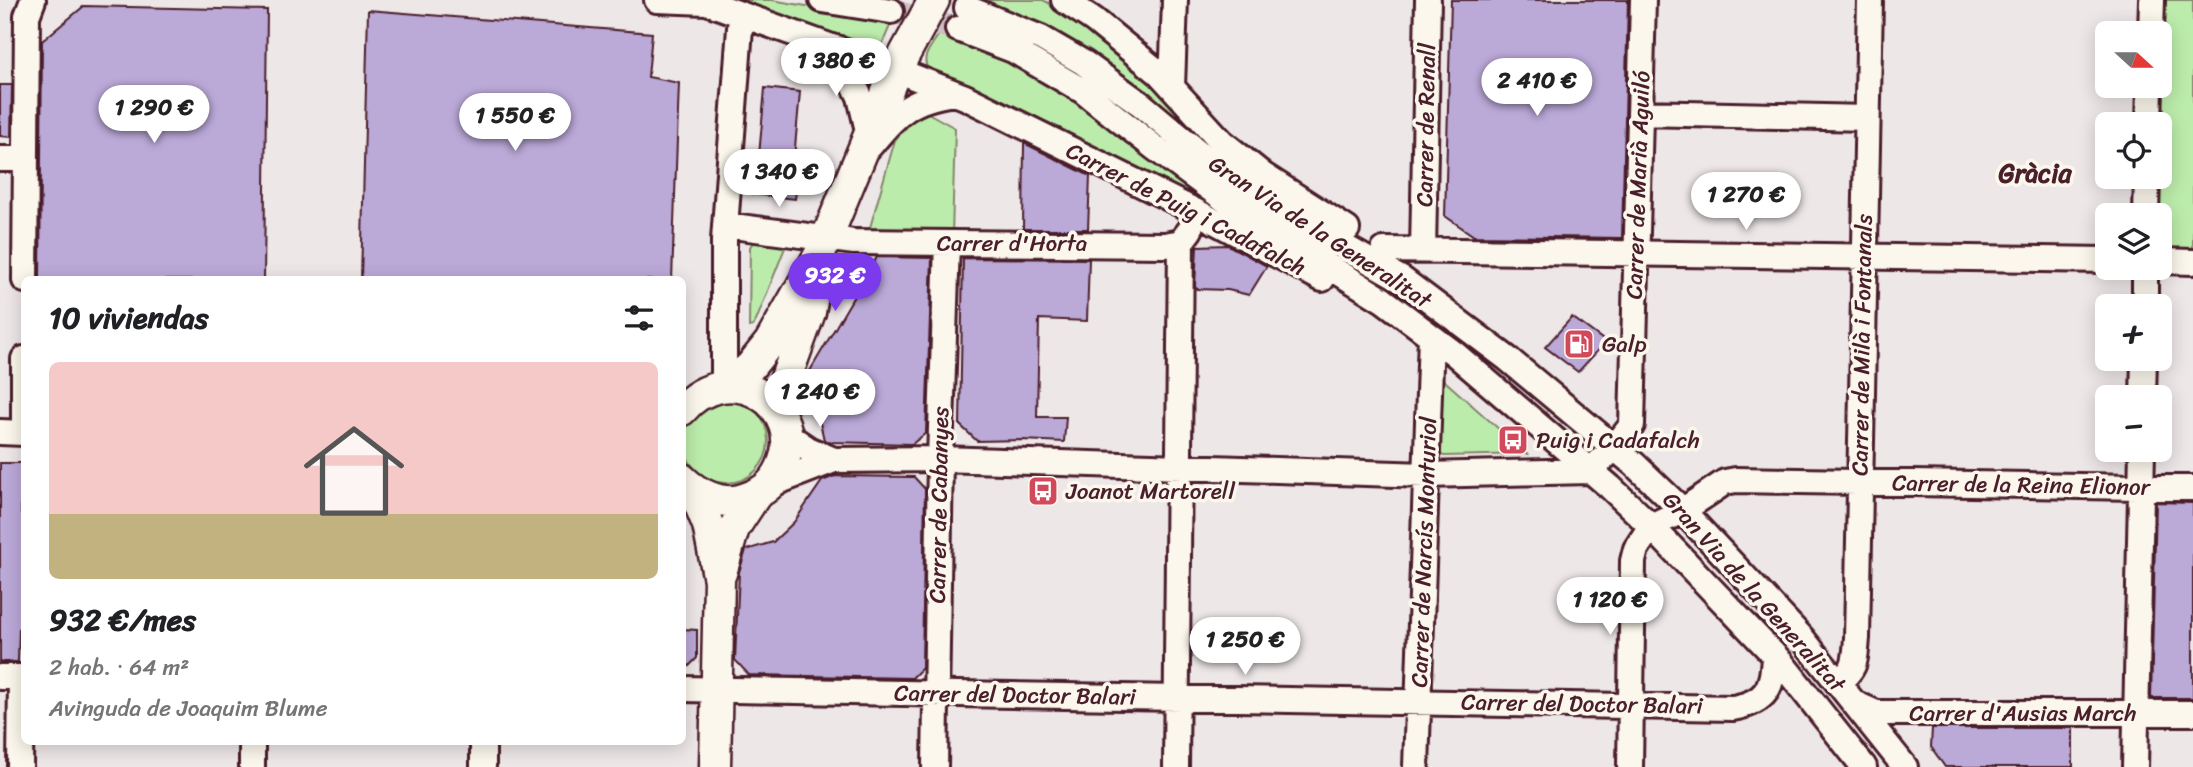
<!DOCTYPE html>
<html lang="es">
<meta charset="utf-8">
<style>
body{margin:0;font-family:Sriracha,sans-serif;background:#f6f6f6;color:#202124;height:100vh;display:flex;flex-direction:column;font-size:26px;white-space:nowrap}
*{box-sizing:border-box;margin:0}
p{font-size:23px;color:#757577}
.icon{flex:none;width:38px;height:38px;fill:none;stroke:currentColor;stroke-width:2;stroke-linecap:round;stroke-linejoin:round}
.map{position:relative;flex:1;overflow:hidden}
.details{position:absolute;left:21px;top:276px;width:665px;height:469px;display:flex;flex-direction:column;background:#fff;border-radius:10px;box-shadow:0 4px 18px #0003}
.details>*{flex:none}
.needle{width:46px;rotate:111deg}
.tools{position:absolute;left:2095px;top:21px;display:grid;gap:14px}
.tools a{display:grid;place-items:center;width:77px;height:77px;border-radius:10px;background:#fff;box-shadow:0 4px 18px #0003;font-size:35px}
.price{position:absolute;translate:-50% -60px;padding:0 16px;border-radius:24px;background:#fff;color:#222;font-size:23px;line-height:46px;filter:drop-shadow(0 2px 4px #0008)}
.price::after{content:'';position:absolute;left:50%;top:42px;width:21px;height:16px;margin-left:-10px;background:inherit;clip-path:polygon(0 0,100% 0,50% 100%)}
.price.active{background:#7c3aed;color:#fff}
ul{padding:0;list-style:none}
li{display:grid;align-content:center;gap:14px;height:371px;padding:0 28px}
li span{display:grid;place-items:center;height:217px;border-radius:10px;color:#555}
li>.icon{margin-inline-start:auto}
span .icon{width:126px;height:126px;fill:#fffc;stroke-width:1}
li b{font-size:30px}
h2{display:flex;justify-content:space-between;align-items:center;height:84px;padding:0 28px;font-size:30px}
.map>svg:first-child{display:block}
.green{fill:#bcecab;stroke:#83866b;stroke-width:2}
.building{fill:#bba9d8;stroke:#4a1f2b;stroke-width:2}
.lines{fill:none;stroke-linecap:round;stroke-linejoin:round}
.minor-tunnel{stroke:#cdbfc2;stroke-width:24;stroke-dasharray:24 12;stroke-linecap:butt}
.minor-casing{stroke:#4a1f2b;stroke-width:30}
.major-casing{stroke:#4a1f2b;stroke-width:35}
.minor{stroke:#fbf7ec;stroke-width:24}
.major{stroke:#fbf7ec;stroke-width:30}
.labels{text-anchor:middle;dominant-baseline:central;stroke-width:7;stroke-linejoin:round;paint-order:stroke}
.street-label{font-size:23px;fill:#4a1f2b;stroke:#fbf7ec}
.poi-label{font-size:23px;fill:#4a1f2b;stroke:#fbf7ec;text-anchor:start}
.quarter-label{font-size:26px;font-weight:bold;fill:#4a1f2b;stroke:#fbf7ec}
</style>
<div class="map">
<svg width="2193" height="767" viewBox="0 0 2193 767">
<rect width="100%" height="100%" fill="#eee7e8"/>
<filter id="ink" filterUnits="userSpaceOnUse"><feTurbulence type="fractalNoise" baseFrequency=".0143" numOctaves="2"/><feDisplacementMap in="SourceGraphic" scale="14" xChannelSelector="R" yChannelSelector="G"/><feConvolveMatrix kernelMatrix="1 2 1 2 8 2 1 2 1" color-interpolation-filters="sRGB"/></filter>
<g filter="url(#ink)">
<path class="green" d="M724,0H772L892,21L881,47L875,51Z
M979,0H1043L1070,14L1109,42L1234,161Z
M2152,0H2193V262L2160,261V215H2146L2147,177H2160V33Z
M939,34L987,51L1038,74L1077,98L1265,239L1051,124L929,70C919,58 932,46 939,34Z
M928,113L955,128L952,236L869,231L895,140L912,121Z
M753,242L786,245L756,321L753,326L749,327L750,247Z
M1438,375L1527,454L1444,456L1437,452Z
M684 441a42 42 0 1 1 84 0a42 42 0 1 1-84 0Z"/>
<path class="building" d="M1451,0H1628L1622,238L1474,236L1445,216Z
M84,6L267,10L264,280H40L42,41Z
M368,10L652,33L648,77L679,83L672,280H361Z
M0,85H12L11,137L0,136Z
M765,88L800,92L793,170H799L795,199L753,194L750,165L758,167Z
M1024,143L1090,176L1088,229H1023Z
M1228,245L1267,266L1249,295L1228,290L1197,289L1195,287L1197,246Z
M877,257L932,258L926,433L912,444L830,442L824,440L815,401L804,381Z
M963,258L1089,259L1087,321L1039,319L1037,417H1066L1064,442L1023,440L977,441L960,425Z
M1572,317L1606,342L1578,372L1545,347Z
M0,463H22L21,514H24V629H19L18,662H0Z
M835,476L914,477L925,489L922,668L912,678L749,675L735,660L739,572L746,550L773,542L794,522L822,481Z
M2156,502L2193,503V698H2151Z
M682,629L697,630V658L682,673Z
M1932,728H2073V767H1945L1931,747Z"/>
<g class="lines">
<path class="minor-tunnel" d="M891,11L958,29"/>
<g class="minor-casing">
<path id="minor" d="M657,0L706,2
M701,0L896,70L965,97L1199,213L1322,279
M822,0L891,11
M1064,0L1094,20L1159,73L1222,142L1263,175L1347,229
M967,8L1041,38L1084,63L1142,105L1204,157L1234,179L1292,217L1403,280L1508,359L1634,464L1680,508L1802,638L1905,767
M958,29L1013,50L1083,91L1155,148L1239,210L1383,300L1455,354L1610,487L1651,526L1780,661L1864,767
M2151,33L2152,0
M837,48L860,97L869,135
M1172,87L1175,0
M1640,113L1867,118
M2149,124L2150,86
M869,147C898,113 908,100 954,93
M0,159H26
M2146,215L2147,177
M725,225L854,242L1165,245L1181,242L1190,230
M1384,250L2107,260
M1423,250L1428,0
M2160,261L2193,262
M25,280L27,16L33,0
M2145,306V268
M724,385V240L741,15
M2143,397L2144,359
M0,432L24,433
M24,433V359
M786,434L808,449L834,460
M772,484L834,460L940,459L1426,475L1590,471L1614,448L1632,425L1643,0
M0,677H24
M1838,682C1857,668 1855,660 1857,638L1870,0
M682,689L1733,708C1768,702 1773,686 1774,655
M1856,704L1876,713H2193
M20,767L21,677
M252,767V742
M483,767V742
M935,767L940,459L947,243
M1176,767L1181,242
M1416,767L1431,336
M1630,767L1633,561L1636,549L1651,526L1682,511L1725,482L1736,480L2193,488
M2135,767L2142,450"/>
</g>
<g class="major-casing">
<path id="major" d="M730,385L750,367L770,342L820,254L896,70L934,0
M775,408L810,312L816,279
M682,410C729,355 810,405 781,468C773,486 759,495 740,500C720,505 696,493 682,479
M693,488L708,525L719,580L715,767
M721,573L734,528L757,493"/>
</g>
<use href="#minor" class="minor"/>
<use href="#major" class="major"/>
</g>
</g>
<defs>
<g id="fuel-square" transform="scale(1.575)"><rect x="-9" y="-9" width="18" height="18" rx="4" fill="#d1495b" stroke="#fbf7ec"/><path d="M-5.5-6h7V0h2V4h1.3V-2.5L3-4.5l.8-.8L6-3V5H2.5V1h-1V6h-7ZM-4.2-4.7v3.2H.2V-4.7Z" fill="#fff"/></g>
<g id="bus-square" transform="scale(1.575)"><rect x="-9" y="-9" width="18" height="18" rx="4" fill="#d1495b" stroke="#fbf7ec"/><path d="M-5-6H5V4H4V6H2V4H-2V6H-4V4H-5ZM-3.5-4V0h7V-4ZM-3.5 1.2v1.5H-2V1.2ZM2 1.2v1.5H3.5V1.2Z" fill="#fff"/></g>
</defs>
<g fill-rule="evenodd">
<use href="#fuel-square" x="1579" y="344"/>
<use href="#bus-square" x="1513" y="440"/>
<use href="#bus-square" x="1043" y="491"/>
</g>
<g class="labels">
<g class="street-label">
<text transform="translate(1426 125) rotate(-89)">Carrer de Renall</text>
<text transform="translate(1638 185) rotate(-88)">Carrer de Marià Aguiló</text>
<text transform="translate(1186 209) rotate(27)">Carrer de Puig i Cadafalch</text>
<text transform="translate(1320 232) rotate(33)">Gran Via de la Generalitat</text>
<text x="1012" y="243">Carrer d'Horta</text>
<text transform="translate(1862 345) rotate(-89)">Carrer de Milà i Fontanals</text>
<text transform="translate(2021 485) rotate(1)">Carrer de la Reina Elionor</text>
<text transform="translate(939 505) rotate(-89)">Carrer de Cabanyes</text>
<text transform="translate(1424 552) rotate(-88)">Carrer de Narcís Monturiol</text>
<text transform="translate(1754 592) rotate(48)">Gran Via de la Generalitat</text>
<text transform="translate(1015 695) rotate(1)">Carrer del Doctor Balari</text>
<text transform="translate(1582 704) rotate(1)">Carrer del Doctor Balari</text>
<text x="2023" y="713">Carrer d'Ausias March</text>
</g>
<g class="poi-label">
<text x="1602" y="344">Galp</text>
<text x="1536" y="440">Puig i Cadafalch</text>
<text x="1066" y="491">Joanot Martorell</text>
</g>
<g class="quarter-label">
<text x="2035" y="173">Gràcia</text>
</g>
</g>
</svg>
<div class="tools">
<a><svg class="needle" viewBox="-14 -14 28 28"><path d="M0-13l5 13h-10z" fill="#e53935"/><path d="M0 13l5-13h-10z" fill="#757577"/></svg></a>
<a><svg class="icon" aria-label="locate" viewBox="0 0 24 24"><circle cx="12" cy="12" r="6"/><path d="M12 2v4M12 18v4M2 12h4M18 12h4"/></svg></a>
<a><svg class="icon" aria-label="layers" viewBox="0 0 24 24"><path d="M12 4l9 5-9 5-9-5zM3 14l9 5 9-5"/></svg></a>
<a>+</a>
<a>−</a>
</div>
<b class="price" style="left:836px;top:98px">1 380 €</b>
<b class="price" style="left:1537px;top:118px">2 410 €</b>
<b class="price" style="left:154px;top:145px">1 290 €</b>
<b class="price" style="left:515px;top:153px">1 550 €</b>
<b class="price" style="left:779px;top:209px">1 340 €</b>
<b class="price" style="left:1746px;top:232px">1 270 €</b>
<b class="price active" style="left:835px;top:313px">932 €</b>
<b class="price" style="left:820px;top:429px">1 240 €</b>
<b class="price" style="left:1610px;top:637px">1 120 €</b>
<b class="price" style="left:1245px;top:677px">1 250 €</b>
<section class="details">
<h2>10 viviendas<svg class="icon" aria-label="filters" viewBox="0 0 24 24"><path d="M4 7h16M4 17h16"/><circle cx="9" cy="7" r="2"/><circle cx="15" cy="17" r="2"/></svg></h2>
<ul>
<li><span style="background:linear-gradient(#f6c9c9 70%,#c2b280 0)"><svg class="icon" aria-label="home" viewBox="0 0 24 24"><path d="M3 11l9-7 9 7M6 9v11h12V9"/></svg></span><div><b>932 €/mes</b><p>2 hab. · 64 m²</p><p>Avinguda de Joaquim Blume</p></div></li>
</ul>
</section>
</div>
